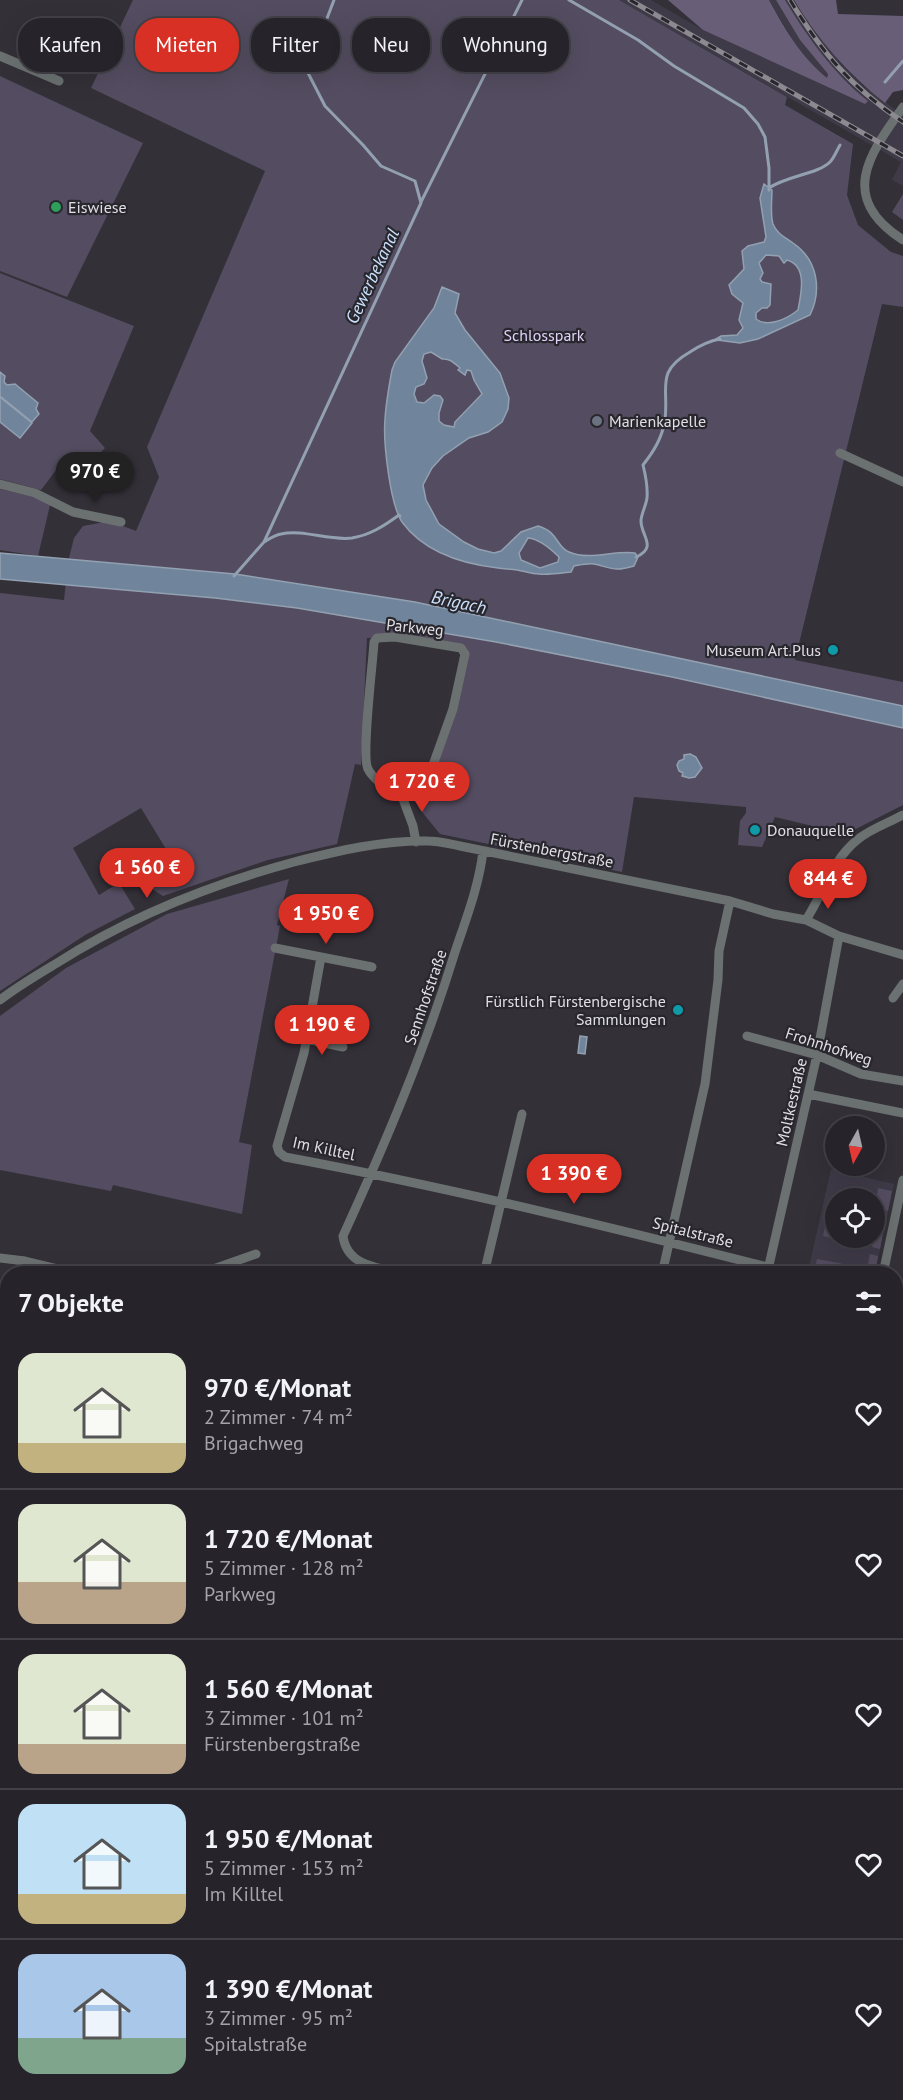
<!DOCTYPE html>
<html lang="de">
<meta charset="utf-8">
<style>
body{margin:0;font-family:"PT Sans",sans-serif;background:#2e2c32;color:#f1f3f6;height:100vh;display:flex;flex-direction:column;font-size:22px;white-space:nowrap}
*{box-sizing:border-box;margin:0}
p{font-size:20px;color:#a4a4a8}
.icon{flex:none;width:33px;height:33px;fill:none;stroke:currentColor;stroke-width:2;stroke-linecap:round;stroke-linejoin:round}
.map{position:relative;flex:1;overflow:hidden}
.panel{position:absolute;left:0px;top:1266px;width:903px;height:834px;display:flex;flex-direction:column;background:#26242a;border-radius:24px 24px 0 0;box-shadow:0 6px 24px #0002,0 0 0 2px #424147}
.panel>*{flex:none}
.top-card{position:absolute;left:18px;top:18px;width:600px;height:54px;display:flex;gap:12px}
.needle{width:39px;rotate:188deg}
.controls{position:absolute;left:825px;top:1116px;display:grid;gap:12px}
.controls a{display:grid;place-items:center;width:60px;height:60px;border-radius:50%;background:#26242a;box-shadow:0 6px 24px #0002,0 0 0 2px #424147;font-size:30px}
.price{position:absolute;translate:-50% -51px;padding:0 14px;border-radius:21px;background:#d93025;color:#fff;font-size:20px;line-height:39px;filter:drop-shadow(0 2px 3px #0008)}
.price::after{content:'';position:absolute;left:50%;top:36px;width:18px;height:14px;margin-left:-9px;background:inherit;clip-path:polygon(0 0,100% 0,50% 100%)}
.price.active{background:#222;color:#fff}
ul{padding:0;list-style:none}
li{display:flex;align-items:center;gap:18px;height:150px;padding:0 18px}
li+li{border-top:2px solid #424147}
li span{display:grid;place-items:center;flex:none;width:168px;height:120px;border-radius:18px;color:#555}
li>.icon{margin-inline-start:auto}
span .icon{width:72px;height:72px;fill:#fffc;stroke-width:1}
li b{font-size:26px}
h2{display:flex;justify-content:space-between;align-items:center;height:72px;padding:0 18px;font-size:26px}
.chip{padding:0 21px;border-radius:24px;background:#26242a;box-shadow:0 6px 24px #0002,0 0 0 2px #424147;font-size:21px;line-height:54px}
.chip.active{background:#d93025;color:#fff}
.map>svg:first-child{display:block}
.built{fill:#3f3a47;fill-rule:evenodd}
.green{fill:#544c60}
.forest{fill:#695e78}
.water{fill:#70859b;stroke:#92a0b1;stroke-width:1.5;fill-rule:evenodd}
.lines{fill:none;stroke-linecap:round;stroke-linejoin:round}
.stream{stroke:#92a0b1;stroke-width:3}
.minor{stroke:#6b7170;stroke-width:9}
.major{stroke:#a3aeae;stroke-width:12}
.rail-casing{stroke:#8c8a90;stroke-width:5}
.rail{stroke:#29272e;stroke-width:3;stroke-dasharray:9;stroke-linecap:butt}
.leisure-dot{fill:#2e9e5b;stroke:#29272e;stroke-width:2}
.worship-dot{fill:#6b7280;stroke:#29272e;stroke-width:2}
.culture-dot{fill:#0f9aa8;stroke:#29272e;stroke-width:2}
.labels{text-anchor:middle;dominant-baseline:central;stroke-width:4.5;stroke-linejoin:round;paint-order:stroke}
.poi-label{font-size:16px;fill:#e1dfe4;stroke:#29272e;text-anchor:start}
.park-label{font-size:16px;fill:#e2d2fa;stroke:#29272e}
.street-label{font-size:16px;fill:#e1dfe4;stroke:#29272e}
.water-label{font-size:18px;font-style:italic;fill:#cbe2fc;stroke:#29272e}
</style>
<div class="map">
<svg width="903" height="2100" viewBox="0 0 903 2100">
<rect width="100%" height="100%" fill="#333038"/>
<path class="built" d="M619,0H651L703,30L865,104L867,101L835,71L807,35L785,0H794L815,32L842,65L862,85L903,115V186L892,180L901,162Z
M769,0H776L800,40L828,74L827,79L808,61L795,43Z
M831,1169L894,1184L875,1273H831L809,1267ZM836,1198H874V1238H836Z
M0,1602L8,1608V2092L688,2093L687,2100H0Z"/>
<path class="green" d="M133,0H619L787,97L785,105L853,144L847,195L858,225L891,252L903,256V307L882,304L795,660L903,682V805L846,834L775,817L762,847L738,845L740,821L746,813V807L634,797L622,872L440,834L418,807L421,781L433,765L453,709L461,648L395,637L367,638L361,765L355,764L337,844L268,860L163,896L152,889L141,871L169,854L141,808L73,848L99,895L119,883L135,909L85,935L0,991V593L64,600L68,562L74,538L83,526L110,521L136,531L159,477L147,447L265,171L91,88Z
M0,76L143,143L67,297L0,271Z
M903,194V220L892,212Z
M0,273L134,326L90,431L105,448L81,472L63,461L41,490L0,479Z
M0,489L51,501L38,556L0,550Z
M289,879L277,925L280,926L239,1142L252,1145L242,1214L113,1185L111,1191L0,1170V1016L66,968L167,914Z
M878,1188L892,1191L888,1211L875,1208Z
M827,1217L835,1219L832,1238L823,1236Z
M878,1219L885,1221L880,1249L872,1247Z
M870,1254L878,1256L875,1273H866Z
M817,1259L844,1264L842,1273H831L815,1269Z"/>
<path class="forest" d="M668,0H769C785,29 801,57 827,78L828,74L800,40L776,0H785C808,38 833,73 868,101L865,104L703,30Z
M794,0H836L838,14L903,16V90L893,92L885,103C848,74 818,40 794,0Z"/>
<path class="water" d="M764,184L772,190C772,200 770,214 773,224C777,234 785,237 793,243C818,260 822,290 810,315L758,339L740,343L717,340L716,339L721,336L737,335L743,328L739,320L743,303L732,294L729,285L744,269L742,251L748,246L764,242L766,237L760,198ZM766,255L779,256L784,263L787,260C808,266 801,294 798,310C787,319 768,328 756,319V313L762,308H767L770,305L771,284L762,282L760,279L763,273L759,263Z
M442,287L459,294L455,313L465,330L500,373L509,398L508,409L502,422L488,432L469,438L443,456L432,468L423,485L426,500L439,524L464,542L478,549L494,553L501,551L521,532L538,526C559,532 556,547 569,552C590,561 614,550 635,553L638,557L634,566C614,572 612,568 594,564C588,563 580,565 574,566L571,572C561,573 549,575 539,574C532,574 524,571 517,570C511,569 504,569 498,568C463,564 424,552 402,522C390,504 383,442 385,419C386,403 389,386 392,370L395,362L434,308ZM431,352L442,359C450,358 454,363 460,368L458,370L465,375L467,370L471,371L474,380L482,394L455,422L454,427L444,425L439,421V413L443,400L440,396L434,395L424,403L417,402L414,394L416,387L424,384L427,378L422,361L424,354ZM528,538C540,539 551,549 559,557L558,562L540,568L521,560L519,553Z
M0,372L5,376L4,382L7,385L15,384L38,403L36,409L39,414L32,422L0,396Z
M0,397L32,423L20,438L0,422Z
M0,553L235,574L415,602L903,706V728L672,677L496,642L297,608L215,598L0,579Z
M690,754L696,757L702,768L695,777L689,778L682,776L683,773L679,771L677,765L679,761L684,759V755Z
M580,1036L587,1037L585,1054L578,1053Z"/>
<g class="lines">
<path class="stream" d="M569,0L638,40L674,66L744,108L758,124L765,137L769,168V190
M885,82L903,61
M769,188C786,176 818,174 830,162C834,158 837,150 840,145
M421,202L522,0
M264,542C269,539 275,535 281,534C304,529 328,541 352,538C370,535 384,526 399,515L400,516
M636,557C658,547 641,536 641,521C641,514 646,506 647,498C648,486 646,477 643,465C654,451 662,438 665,420C669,387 655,372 690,352C699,346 709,341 720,339
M234,576L264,542L421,203L415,181L381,166L363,145L325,106L307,71L334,0"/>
<path class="minor" d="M0,56L59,81
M903,107C868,156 838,198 903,240
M840,453L903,482
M0,484L35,493L73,512L121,522
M403,799C392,791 374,781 368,769C361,756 373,662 374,642L377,638L395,637L461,648L465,654L453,709L433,765L403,799L413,826L416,842
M806,920C823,894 832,860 857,840C870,829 888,823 903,815
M275,948L372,967
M321,957L304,1053L277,1146L279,1152L285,1157C457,1189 626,1231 795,1274
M893,998L903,984
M0,1000C18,986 37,975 57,963C131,916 209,885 294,862C337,851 383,840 428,841C439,841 449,844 460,846L730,901L773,914L806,920L839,936L903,955
M747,1036L817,1055L861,1074L903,1081
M306,1039L343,1047
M808,1094L903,1113
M0,1258L25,1261L79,1274
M199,1274L256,1254
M407,1274C382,1268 347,1268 343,1236C385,1144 425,1050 455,952C466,919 479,886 483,851
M484,1274L522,1114
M662,1274L705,1084L718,980L719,951L730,901
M767,1274L817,1055L839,936
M883,1274L903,1180
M896,1300L903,1302
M896,1517L903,1510
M896,1602L903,1604
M0,1737L8,1739
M0,1857L8,1834
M0,2080L8,2082
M41,2092L65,2100
M601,2092L604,2100
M167,2100L170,2092
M417,2100L422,2092
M467,2100L471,2092"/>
<path class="major" d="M0,1584L8,1589
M896,1707L903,1710
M443,2100L447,2092"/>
<g class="rail-casing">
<path id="rail" d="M630,0L903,156
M790,0C823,54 850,86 903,122"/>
</g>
<use href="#rail" class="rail"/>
</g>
<circle class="leisure-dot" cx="56" cy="207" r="6"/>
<circle class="worship-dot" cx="597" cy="421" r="6"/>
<g class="culture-dot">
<circle cx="833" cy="650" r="6"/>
<circle cx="755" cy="830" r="6"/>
<circle cx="678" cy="1010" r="6"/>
</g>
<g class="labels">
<g class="poi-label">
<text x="68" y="207">Eiswiese</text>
<text x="609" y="421">Marienkapelle</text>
<text x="821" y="650" text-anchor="end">Museum Art.Plus</text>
<text x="767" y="830">Donauquelle</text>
<text x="666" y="1001" text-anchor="end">Fürstlich Fürstenbergische<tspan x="666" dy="18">Sammlungen</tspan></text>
</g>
<g class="park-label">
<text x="544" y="335">Schlosspark</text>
</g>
<g class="street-label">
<text transform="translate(415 627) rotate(6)">Parkweg</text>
<text transform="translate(552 850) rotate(11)">Fürstenbergstraße</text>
<text transform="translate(425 997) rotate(-71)">Sennhofstraße</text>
<text transform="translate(829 1046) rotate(18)">Frohnhofweg</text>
<text transform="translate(791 1102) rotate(-77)">Moltkestraße</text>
<text transform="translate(324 1148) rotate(12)">Im Killtel</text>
<text transform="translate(693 1232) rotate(14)">Spitalstraße</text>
</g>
<g class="water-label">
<text transform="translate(372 276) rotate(-65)">Gewerbekanal</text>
<text transform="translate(459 602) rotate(12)">Brigach</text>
</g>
</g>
</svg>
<div class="controls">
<a><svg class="needle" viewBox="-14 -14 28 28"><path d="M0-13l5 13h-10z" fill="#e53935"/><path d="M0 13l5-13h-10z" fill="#a4a4a8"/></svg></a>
<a><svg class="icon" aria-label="locate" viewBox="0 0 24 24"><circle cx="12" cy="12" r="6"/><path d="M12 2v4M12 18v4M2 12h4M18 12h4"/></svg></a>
</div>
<b class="price active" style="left:95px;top:503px">970 €</b>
<b class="price" style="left:422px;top:813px">1 720 €</b>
<b class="price" style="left:147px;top:899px">1 560 €</b>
<b class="price" style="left:828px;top:910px">844 €</b>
<b class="price" style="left:326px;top:945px">1 950 €</b>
<b class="price" style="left:322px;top:1056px">1 190 €</b>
<b class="price" style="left:574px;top:1205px">1 390 €</b>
<div class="top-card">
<a class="chip">Kaufen</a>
<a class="chip active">Mieten</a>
<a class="chip">Filter</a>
<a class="chip">Neu</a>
<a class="chip">Wohnung</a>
</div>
<section class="panel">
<h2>7 Objekte<svg class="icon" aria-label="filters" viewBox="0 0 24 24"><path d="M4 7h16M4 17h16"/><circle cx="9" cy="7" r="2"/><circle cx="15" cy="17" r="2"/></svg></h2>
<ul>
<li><span style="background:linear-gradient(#dfe7d0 75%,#c2b280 0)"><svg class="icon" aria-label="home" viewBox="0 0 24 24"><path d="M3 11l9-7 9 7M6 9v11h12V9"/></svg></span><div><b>970 €/Monat</b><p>2 Zimmer · 74 m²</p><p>Brigachweg</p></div><svg class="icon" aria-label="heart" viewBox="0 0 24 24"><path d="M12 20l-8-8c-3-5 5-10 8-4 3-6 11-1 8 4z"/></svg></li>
<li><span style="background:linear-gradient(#dfe7d0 65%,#b9a48a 0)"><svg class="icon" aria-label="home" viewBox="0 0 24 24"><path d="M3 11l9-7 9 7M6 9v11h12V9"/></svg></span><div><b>1 720 €/Monat</b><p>5 Zimmer · 128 m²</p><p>Parkweg</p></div><svg class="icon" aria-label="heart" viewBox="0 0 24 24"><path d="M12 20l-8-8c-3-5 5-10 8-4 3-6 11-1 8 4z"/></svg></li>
<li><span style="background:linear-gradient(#dfe7d0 75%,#b9a48a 0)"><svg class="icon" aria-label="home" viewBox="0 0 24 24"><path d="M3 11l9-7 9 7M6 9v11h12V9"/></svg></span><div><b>1 560 €/Monat</b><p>3 Zimmer · 101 m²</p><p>Fürstenbergstraße</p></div><svg class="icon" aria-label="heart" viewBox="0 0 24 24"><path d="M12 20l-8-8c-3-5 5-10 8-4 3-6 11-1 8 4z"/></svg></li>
<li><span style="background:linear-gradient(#bfe0f5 75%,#c2b280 0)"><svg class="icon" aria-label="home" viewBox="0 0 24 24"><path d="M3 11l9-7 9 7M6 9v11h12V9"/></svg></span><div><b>1 950 €/Monat</b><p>5 Zimmer · 153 m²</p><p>Im Killtel</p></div><svg class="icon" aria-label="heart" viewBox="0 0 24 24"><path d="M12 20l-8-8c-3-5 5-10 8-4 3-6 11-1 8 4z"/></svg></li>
<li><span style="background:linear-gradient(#a9c7e8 70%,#7fa58c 0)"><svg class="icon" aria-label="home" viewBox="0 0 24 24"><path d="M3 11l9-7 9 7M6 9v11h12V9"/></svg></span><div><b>1 390 €/Monat</b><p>3 Zimmer · 95 m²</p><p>Spitalstraße</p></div><svg class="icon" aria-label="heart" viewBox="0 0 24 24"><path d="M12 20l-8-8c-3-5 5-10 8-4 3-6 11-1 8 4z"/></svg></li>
</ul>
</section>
</div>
